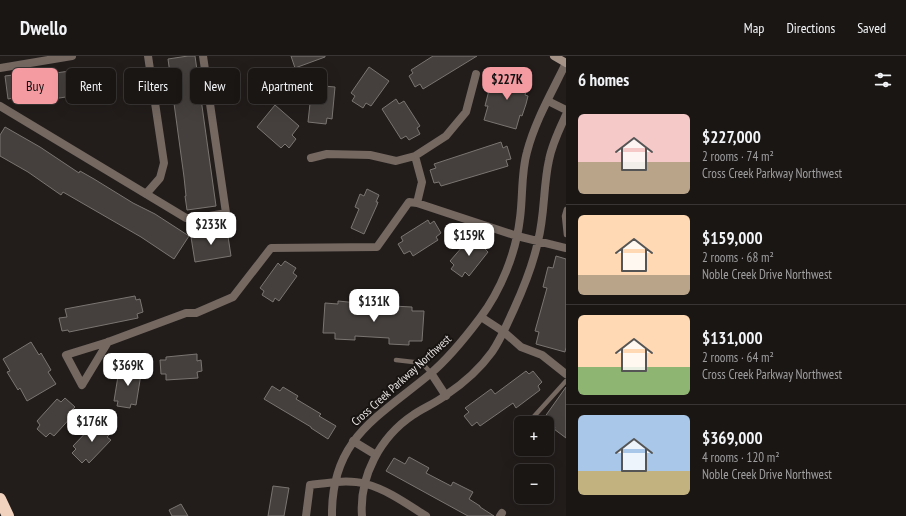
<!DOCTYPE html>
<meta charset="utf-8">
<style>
body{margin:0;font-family:"PT Sans Narrow",sans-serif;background:#231f1d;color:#f1f3f6;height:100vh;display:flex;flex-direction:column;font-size:15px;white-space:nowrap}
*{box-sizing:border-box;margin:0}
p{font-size:13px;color:#9f9fa0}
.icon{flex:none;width:22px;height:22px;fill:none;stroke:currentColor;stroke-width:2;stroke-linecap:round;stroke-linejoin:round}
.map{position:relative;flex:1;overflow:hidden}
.drawer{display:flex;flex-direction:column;background:#1a1614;width:340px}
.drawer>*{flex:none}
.top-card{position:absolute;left:12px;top:12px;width:380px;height:36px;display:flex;gap:8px}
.buttons{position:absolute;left:514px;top:360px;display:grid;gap:8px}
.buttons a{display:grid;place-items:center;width:40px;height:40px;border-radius:6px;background:#1a1614;box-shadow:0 4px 16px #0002,0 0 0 1px #383534;font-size:20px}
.price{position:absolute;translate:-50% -34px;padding:0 9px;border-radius:8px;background:#fff;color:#222;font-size:13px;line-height:26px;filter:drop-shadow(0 1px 2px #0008)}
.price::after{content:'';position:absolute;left:50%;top:24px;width:12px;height:9px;margin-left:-6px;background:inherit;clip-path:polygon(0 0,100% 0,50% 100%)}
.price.current{background:#f49aa1;color:#111}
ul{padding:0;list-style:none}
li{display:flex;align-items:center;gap:12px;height:100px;padding:0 12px}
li+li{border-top:1px solid #383534}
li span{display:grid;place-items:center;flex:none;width:112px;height:80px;border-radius:6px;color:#555}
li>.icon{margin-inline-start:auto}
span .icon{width:48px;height:48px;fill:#fffc;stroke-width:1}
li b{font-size:17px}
h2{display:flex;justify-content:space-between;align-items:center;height:48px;padding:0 12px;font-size:17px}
.chip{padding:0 14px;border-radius:6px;background:#1a1614;box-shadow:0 4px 16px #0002,0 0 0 1px #383534;font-size:14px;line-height:36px}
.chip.current{background:#f49aa1;color:#111}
header{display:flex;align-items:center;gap:24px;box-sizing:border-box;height:56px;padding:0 20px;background:#1a1614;border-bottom:1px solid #383534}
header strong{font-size:19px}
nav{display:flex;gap:22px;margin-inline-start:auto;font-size:14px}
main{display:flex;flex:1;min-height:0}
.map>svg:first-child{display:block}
.building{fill:#45403d;stroke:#7b7572}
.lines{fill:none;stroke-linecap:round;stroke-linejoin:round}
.lane{stroke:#746861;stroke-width:4.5}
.street{stroke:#746861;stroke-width:8}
.secondary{stroke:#a69387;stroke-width:8}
.highway{stroke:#f0d2bf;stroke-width:12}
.labels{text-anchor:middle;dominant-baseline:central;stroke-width:4;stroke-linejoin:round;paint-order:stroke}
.street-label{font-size:12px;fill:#e9e5e4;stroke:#181412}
</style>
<header>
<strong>Dwello</strong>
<nav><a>Map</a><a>Directions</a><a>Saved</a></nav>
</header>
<main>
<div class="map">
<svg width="566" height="460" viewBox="0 0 566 460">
<rect width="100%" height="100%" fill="#221d1b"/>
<path class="building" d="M188,0H195L216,150L187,154L185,140H186L184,121L168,3Z
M291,0H325V1L295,12Z
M433,0H477L423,33L420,28L415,31L409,20L413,17L411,14Z
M369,11L389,25L371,50L366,47L363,52L352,45L355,40L351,37Z
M83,13L86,38L26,47L25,40L8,43L5,20L21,18L22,22Z
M498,16L529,25L525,39L528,40L526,48L522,60L520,59L516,73L484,64L488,50H485L490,30L494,31Z
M312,29L335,31L332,63L327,62L326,68L308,66Z
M396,43L399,48L404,45L420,70L417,72L420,78L409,84L406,80L401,83L382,53Z
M275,49L299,70L292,79L296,83L289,92L285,88L281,92L257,71Z
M5,71L40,91L79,117L80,115L94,123L133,147L155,158L189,180L174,203L141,181L63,136L61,139L28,116L0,100V79Z
M501,86L503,92L507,90L511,103L506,104L508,110L441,130L439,126L434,127L430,114L436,112L434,108Z
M367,133L379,139L376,146H378L377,149L364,178L351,172L359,153L355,151L360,138L364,140Z
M428,164L430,168L434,165L441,177L436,181L438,184L413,200L410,195L404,198L398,188L403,185L401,181Z
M227,174L231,200L195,206L191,181Z
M477,180L487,188L484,192L488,196L469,220L465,216L462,221L451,213L454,209L450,205L470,182L473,185Z
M556,200L566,203V291L565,296L536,288L539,276L535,275L547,232L543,231L548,211L553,212Z
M285,205L296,212L293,217L297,220L279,245L275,242L273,246L262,239L264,235L260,232L278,207L281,210Z
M135,240L136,244L140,243L143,256L137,258L138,262L69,276L68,274L62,275L59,262L67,261L65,253Z
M338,245L358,247V250L370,251L392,253V250L412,251V255H424L422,285H409V289L389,288V282L355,280V284L335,283V277H323L325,247L338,248Z
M31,286L39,299L41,297L51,314L48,316L56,328L27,345L20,332L18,334L7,316L10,315L3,303Z
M197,298V305L201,304L202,315L197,316L198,322L166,324V318H161L160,304H166V301Z
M125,309L137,311L136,317L141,318L136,349L131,348L130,352L117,350L118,345H114L119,314L124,315Z
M526,315L529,318L533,315L542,326L538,330L540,334L516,352L513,347L480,370L477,366L472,370L464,360L469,356L465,352L491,333L495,338Z
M272,330L280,335L283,331L298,340L296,343L321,358L319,360L336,370L328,383L311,372V371L264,343Z
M566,331V382L554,373L555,371L544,362Z
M65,342L75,351L71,355L74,358L54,380L50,377L46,381L37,373L40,369L37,365L57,343L61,346Z
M101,367L111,377L107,381L111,384L89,407L86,403L82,407L72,397L76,393L73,390L94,368L97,371Z
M409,401L429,412L426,417L451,430L453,426L473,436L469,443L480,450V451L494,460H468L386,415L394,402L405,408Z
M273,430L289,432L284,460H268Z
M181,448L188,460H172L169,454Z"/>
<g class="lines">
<path class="lane" d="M566,153L564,160L566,179
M396,304L422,307L431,317
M528,367L566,325"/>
<path class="street" d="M0,12L72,0
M548,45L566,54
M0,50L186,162L193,163L226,157L203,0
M415,100L422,126L417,147
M311,102L327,98L370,99L396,105L415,100L446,80L466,56L476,18
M146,138L160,122L164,107L148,0
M481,261L504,276L521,291L542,299L566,318
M431,317L446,340
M82,329L66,299L108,286L186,257H196L233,241L271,192L377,191L409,146L417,147L517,180L566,192
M82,329L108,286
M353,385L376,399
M306,460L310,429C327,427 348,423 366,428C388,434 407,448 426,460
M332,460C331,383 377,362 430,318C449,302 465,282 480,262C501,234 516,197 520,162C523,140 521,117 527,96C535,65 552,36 566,7
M362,460C359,421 380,381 413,359C423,352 436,347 446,339C464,327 479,314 492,296C501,283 507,268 514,253C524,231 533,209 538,185C545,158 543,131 549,104C552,88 559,74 566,59
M500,460L502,457"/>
<path class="secondary" d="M554,0L566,7"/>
<path class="highway" d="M0,443L8,460"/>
</g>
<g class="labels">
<g class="street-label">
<text transform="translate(401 324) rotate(-42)">Cross Creek Parkway Northwest</text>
</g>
</g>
</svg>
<div class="buttons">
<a>+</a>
<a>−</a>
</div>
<b class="price current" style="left:507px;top:45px">$227K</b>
<b class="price" style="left:211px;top:190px">$233K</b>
<b class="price" style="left:469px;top:201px">$159K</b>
<b class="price" style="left:374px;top:267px">$131K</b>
<b class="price" style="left:128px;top:331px">$369K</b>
<b class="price" style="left:92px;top:387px">$176K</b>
<div class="top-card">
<a class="chip current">Buy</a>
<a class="chip">Rent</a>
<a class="chip">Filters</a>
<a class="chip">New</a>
<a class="chip">Apartment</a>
</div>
</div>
<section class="drawer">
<h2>6 homes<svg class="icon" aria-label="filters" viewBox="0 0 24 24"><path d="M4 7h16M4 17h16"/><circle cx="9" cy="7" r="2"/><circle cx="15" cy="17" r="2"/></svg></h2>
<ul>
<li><span style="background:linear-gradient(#f6c9c9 60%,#b9a48a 0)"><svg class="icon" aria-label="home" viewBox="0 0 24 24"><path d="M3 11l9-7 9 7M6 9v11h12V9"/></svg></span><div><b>$227,000</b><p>2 rooms · 74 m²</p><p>Cross Creek Parkway Northwest</p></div></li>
<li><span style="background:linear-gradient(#ffd9b3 75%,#b9a48a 0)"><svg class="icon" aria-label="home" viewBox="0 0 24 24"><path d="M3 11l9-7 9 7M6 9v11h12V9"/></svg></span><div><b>$159,000</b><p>2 rooms · 68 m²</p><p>Noble Creek Drive Northwest</p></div></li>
<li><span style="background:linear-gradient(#ffd9b3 65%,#8fb573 0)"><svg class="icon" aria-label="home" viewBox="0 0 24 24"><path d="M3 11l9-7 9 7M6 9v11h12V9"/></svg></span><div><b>$131,000</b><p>2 rooms · 64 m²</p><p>Cross Creek Parkway Northwest</p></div></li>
<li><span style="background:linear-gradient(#a9c7e8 70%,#c2b280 0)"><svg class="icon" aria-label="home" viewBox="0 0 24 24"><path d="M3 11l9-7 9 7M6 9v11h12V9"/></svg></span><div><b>$369,000</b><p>4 rooms · 120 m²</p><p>Noble Creek Drive Northwest</p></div></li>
</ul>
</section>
</main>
